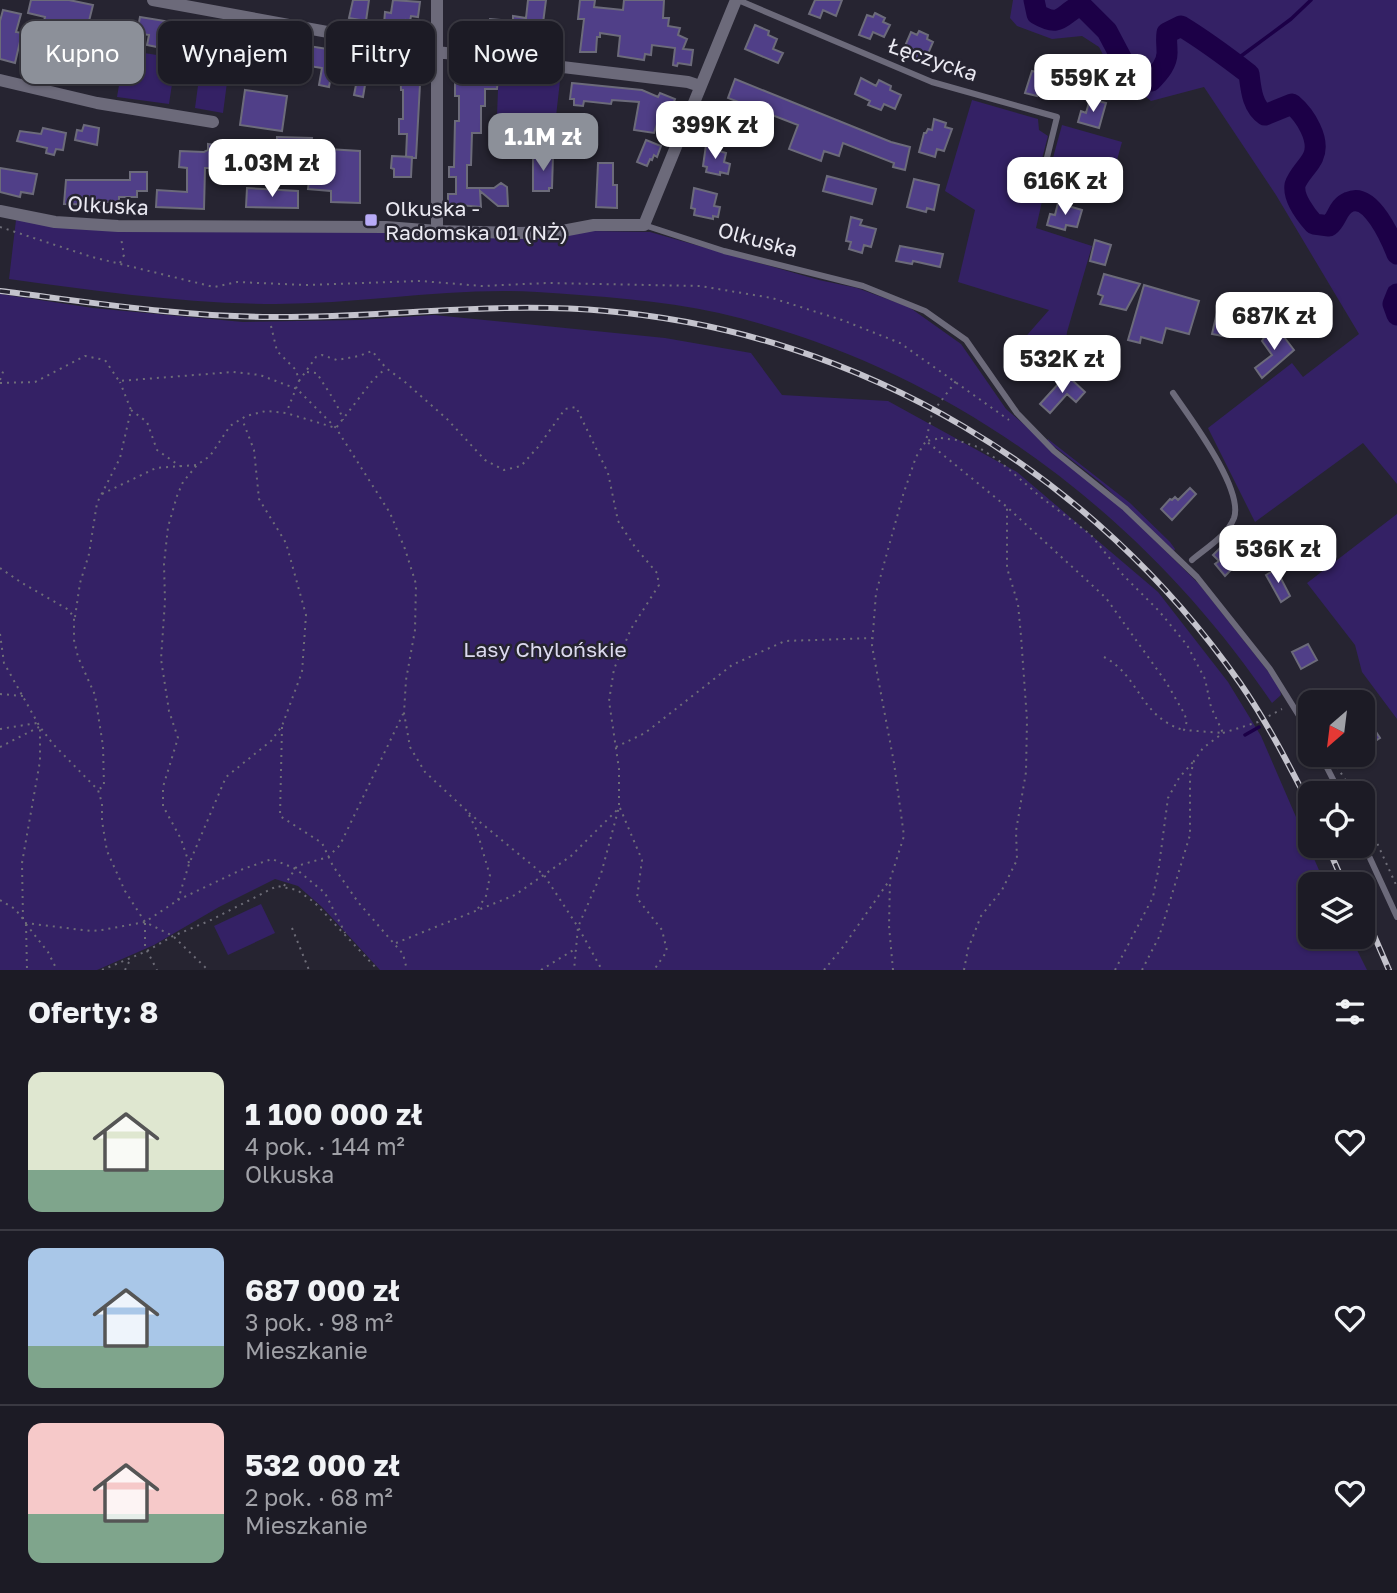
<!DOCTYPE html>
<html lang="pl">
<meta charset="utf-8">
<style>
body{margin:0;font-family:"Golos Text",sans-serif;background:#25242d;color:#f1f3f6;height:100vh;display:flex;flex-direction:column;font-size:26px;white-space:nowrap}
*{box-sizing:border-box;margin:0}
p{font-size:23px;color:#a0a1a7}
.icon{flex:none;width:38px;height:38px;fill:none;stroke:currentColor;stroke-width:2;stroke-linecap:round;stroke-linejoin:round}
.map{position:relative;height:970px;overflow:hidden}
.side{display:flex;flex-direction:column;background:#1c1b25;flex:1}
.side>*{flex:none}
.top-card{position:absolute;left:21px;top:21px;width:700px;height:63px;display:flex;gap:14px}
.needle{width:46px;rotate:208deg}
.fabs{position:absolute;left:1298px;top:690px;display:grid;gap:14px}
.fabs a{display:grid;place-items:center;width:77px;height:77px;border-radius:14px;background:#1c1b25;box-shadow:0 2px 5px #0004,0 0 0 2px #3a3942;font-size:35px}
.price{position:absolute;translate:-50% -60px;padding:0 16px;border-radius:14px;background:#fff;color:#222;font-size:23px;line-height:46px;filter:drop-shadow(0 2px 4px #0008)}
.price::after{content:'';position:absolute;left:50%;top:42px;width:21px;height:16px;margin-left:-10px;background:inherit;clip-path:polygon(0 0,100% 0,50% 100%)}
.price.current{background:#8c9099;color:#fff}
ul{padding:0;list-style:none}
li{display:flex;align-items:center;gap:21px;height:175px;padding:0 28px}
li+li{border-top:2px solid #3a3942}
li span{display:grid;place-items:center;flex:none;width:196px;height:140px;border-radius:14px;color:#555}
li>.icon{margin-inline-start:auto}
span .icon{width:84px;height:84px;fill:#fffc;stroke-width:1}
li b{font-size:30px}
h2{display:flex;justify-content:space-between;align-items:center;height:84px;padding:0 28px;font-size:30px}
.pill{padding:0 24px;border-radius:14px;background:#1c1b25;box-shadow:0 2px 5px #0004,0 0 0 2px #3a3942;font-size:24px;line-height:63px}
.pill.current{background:#8c9099;color:#fff}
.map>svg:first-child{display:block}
.green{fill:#342165}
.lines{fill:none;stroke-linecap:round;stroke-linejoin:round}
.stream{stroke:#1c0047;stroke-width:3.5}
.river{stroke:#1c0047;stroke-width:21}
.building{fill:#503f88;stroke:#6c6b7a;stroke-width:2}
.path{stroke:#6e6d78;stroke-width:2;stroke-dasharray:2 5;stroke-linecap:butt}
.service{stroke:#6c6a7a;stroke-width:6}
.minor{stroke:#6c6a7a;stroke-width:12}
.rail-casing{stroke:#c4c3cd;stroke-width:6}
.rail{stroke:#262431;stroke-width:3.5;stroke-dasharray:10;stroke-linecap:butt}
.poi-dot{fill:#b8abf7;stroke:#262431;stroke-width:2.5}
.labels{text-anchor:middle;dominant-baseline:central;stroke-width:5;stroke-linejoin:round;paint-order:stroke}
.street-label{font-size:21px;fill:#eae9f2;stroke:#262431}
.poi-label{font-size:21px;fill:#eae9f2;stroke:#262431;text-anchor:start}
.park-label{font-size:21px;fill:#dcdaef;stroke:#262431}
</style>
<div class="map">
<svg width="1397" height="970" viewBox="0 0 1397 970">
<rect width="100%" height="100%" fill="#262431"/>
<path class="green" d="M1013,0H1397V484L1363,443L1255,522L1208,428L1292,363L1303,377L1359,334L1276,195L1204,87L1151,101L1110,68L1099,47L1082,36L1052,39L1017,26L1010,18Z
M125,50L176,58L169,104L117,97Z
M201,63L229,67L223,113L195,108Z
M499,65L561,72L553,143L496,140Z
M972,100L1038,119L1039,130L1048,136L1035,185L1045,188L1036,228L1092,246L1067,332L1065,348L1073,353L1059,368L1049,361L1036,368L1038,380L1007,358L1049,310L958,282L975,210L945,191Z
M1062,125L1122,142L1108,192L1048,176Z
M16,220L189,232H385L456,238L527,237L591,231L650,232L819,280L857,288L909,307L961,344L1006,409L1123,509L1199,584L1279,685L1281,695L1272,703C1142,511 947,366 719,313C660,300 598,296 537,292C452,287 362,304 276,304C186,304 97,291 9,279Z
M0,294L93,308L243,322L358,320L434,315L665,338L751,353L782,395L888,401L1017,472L1158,592L1228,682L1261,736L1325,884H1311V936H1350L1367,970H380L322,907L298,886L275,879L219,907L154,945L97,970H0Z
M1048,439L1130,503L1170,542L1175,549L1174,551L1101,483L1047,441Z
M1397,514V719L1362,672L1355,645L1307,583Z
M261,904L275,933L228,955L214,926Z"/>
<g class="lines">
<path class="stream" d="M1233,62L1291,19L1311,0
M1245,735L1259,727"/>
<path class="river" d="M1034,0L1037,14C1062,29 1062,13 1081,5L1107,31L1126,67L1151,81C1159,73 1168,63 1167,51C1167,44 1166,40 1167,33L1181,26C1204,40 1227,57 1249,74C1251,89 1252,106 1265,115L1292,104C1305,115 1321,140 1313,157C1309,166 1298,175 1295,185C1293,198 1306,215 1314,224L1329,226C1338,219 1337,207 1349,202C1371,192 1391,239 1397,254
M1397,294L1393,304L1397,315"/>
</g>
<path class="building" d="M31,0H69L93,5L80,57L51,50L44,76L30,73L45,17L28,13Z
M353,0H369L366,21L349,18Z
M393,0L420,2L418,17L411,16L410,21L406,20V27L384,24L385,12L391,13Z
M528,0H546L543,23L550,24L547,49L488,41L490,19L513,21V16L526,18Z
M580,0H595L594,7L623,10L624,0H664L663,18H669L668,26L680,28L678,35L687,39L683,49L693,50L691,65L678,63L677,66L673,65L675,48L652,45L651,55L645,54L644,60L618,56L620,36L600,33V37H597L596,52H580L584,19H578Z
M815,0H842L836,16L823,10L820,18L809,14Z
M3,10L21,14L16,32L22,33L15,63L0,59V21Z
M875,13L885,18L883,22L890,25L884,37L873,32L870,39L859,35L867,15L873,17Z
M140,17L171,22L168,36L165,38L159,37L157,47L147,45L149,35L137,33Z
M103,25L115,28V31L122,33L120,45L100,42Z
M755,25L769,31L768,35L777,39L773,49L783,53L778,63L745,49Z
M192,26L226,32L223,50L189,46Z
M919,31L928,35L927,39L933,42L924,63L914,58L917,51L905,46L911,32L917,35Z
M296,44L378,57L375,75L367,73L363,97L354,95L358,75L332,71L329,87L319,85L322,68L291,63L288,56L295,51Z
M97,59L114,62L112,85L94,83Z
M400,66H421L416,158L406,157L407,134H399V119H403V90H401Z
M1032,71L1051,75L1049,79L1056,81L1052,94L1038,91L1037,96L1025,93Z
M455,74L498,78L497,89H485V106H481V133H472L471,165H467V188H494L501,183L507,187L508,206H498L480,191L481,207L448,204V194H456V177H449V167H454L455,121H459V96H455Z
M861,78L876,86L879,80L891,86L890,90L901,95L895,109L884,104L881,110L868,105L870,101L855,94Z
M735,79L891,142L910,147L905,170L893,167L894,163L843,143L839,156L824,151L821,161L789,149L798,125L728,98Z
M572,83L642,90L658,97L660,93L675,99L664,127L657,124L654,133L634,130L639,102L612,100L611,104L584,101L583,106L574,105V99H570Z
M245,90L287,96L282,131L240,125Z
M1090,99L1106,103L1099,128L1078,122L1081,111L1086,113Z
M934,119L946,123L945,127L952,129L944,151L937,149L935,157L919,152L924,133H926L928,129L932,130Z
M84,125L99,128L97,145L75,140L77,130L82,131Z
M43,128L66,133L63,150L56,149L54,155L46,153L47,148L17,141L20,131L41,134Z
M277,137L312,138L311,148L360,151V203L331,202V191L308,189L309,180L276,175Z
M646,140L661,146L657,157L654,155L652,160L650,159L647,166L637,162Z
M208,144L236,148L235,152L255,155L253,172L211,165V168H205L204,209L156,207L157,190L187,192V168L179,167L180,151L204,152L208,150Z
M706,145L720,148L719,151L726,153L724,162L730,164L728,174L720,172V175L706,172L707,167L703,166Z
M533,155H553L552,188H549V191H533Z
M392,156L412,157L411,177H394V169L391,168Z
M598,163H613V185H617V208L596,207Z
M0,168L37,174L33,194L21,192L20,197L0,192Z
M130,172H147V191H137V197H119V202H105V205L64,204L66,180H130Z
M827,176L876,189L872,204L823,191Z
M914,179L939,185L934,210L927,208L926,212L907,207Z
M247,188L298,191V208L246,207Z
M694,188L717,194L714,206L720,207L718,217L713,216V219L694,215L695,209L691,208Z
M1058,203L1082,210L1077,227L1066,225L1065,230L1047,225L1050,214L1055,215Z
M851,217L862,220L860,225L876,229L871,247L864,245L862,253L849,249L851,242L846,241Z
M1095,240L1111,245L1105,265L1090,261Z
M900,246L943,254L940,267L913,261L912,264L896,261Z
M1104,274L1140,284L1126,310L1100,304L1103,296L1098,294Z
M1144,285L1199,301L1189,334L1166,328L1162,343L1141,337L1140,343L1128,340Z
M1222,297L1246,303L1250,319L1245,324L1238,322L1225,329L1223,336L1212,334L1218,308L1217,303L1221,302Z
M1278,329L1294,350L1262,378L1255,368L1272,355L1262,341L1265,336Z
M1070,378L1085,392L1076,402L1067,394L1050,413L1040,404L1060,382L1064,386Z
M1190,488L1196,494L1172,520L1161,509L1170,499L1172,500L1175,497L1178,500Z
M1314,533L1324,546L1308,558L1298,545Z
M1220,548L1235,566L1225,576L1215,564L1219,561L1213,555Z
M1276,569L1290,596L1281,602L1266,575Z
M1308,644L1317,660L1301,669L1292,652Z
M1363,712L1380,738L1363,749Z"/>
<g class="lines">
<path class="path" d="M0,227L92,257L214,287L237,282L305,285L421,281L482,286L547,283L700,286L772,298L842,320L900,343L1009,420
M120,263L124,255L121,238
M271,326L277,351L296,370L299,381L287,411
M307,372L317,373C326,389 338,403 343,420
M0,380L4,369
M299,381L316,357L322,355L337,360L359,356L372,351L386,368L405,382L447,419L485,460L504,470L521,466L538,447L565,409L576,407L608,473L618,521L635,547L657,573L659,585L631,629L614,669L609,701L619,769V807L601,874L578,927L574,970
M0,383L35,382L85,356L105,360L119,381L233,372L260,375L297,389L336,428L390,513L405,549L416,584L415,630L406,680L404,713L410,747L425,772L467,811L477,831L490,876L486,896L477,910
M131,410L147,422L157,450L180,466
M941,438L956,440L978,447L998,460L1042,498L1091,535L1123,575L1159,611L1187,645L1205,679L1211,707L1223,733L1184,730L1187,721L1184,713L1166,682L1106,598L1007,507L926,441Z
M102,494L156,468L196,465
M0,568L22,583L69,610L74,618V640L78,657L95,695L103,746L104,786L99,789
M75,617L80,583L89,554L97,503L120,458L131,410L120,382
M0,634L4,663L40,727L53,744L98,790L102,803V821L107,851L125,891L145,922L173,936L208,970
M1104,657C1140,676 1139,716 1183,730
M0,694L23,696
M282,727L280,816L322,843L333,866L358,902L403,954L407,970
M0,729L37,723
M0,747L39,727
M616,747L645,733L732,665L785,641L872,638
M1337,767L1354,793
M620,808L642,860L637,898L662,930L667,951L654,970
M1363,812L1397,887
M469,813L544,875L578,927L602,970
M189,863L181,839L163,806V787L178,738L169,711L161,659L165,601L164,564L168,527L177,496L183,482L197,465L210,456L230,426L246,416L266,411L286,413L336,428L373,380L385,369
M284,886L297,866L328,857L340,845L403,714
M0,900L15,909L23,919
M178,900L243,869L272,859L296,869L325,893L345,933
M23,919L22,863L40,761V728
M25,923L91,931L102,930L145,922L178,900L189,864L226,777L271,741L282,726L302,672L306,615L286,543L259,499L254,450L242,419
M145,923V947L157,970
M26,924L48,952L57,970
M26,924L27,970
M292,928L309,970
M396,943L515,895L571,856L619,808
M102,970L147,951L173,936L209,921L277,886L297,890L314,902L378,970
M125,970L131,958
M541,970L575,949
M824,970L843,947L889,881
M893,970L889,926L890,880L904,836L894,763L872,646L876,593L903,495L916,457L926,441L932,413L956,381
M964,970L968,949L981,916L1002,890L1017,860L1016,831L1026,772L1027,720L1021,636L1018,604L1007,568V508
M1115,970L1153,897L1159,866L1168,798L1179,778L1193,762
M1142,970L1159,937L1190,835V776L1194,761L1203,748L1223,733L1258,722L1282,709"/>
<path class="service" d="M738,0L932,82L1057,117L1041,182
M644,225L724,251L863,286L925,311L966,340L1017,413L1054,451L1125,508L1197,577L1270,669L1311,735
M1173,393C1190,418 1244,489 1234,518C1227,536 1206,548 1192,560
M1320,754L1340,793
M1363,843L1397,917"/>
<path class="minor" d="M153,0L437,52L688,82L700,86
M0,80L97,103L213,122
M0,211L55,222L118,226L386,227L437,231L519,233L557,232L594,225H644L736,0
M437,231V0"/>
<g class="rail-casing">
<path id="rail" d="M0,291C90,302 181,317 272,317C383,318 494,301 606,311C861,333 1093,473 1240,683C1267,722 1289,765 1311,808
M1327,845L1344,884
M1363,910L1389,970"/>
</g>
<use href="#rail" class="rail"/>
</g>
<rect class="poi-dot" x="364" y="213" width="14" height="14" rx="3.5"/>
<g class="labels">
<g class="street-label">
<text transform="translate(933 59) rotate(19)">Łęczycka</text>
<text transform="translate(108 205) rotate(3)">Olkuska</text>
<text transform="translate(758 239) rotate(15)">Olkuska</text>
</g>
<g class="poi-label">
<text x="385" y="208">Olkuska -<tspan x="385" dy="24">Radomska 01 (NŻ)</tspan></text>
</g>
<g class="park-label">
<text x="545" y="649">Lasy Chylońskie</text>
</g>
</g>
</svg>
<div class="fabs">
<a><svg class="needle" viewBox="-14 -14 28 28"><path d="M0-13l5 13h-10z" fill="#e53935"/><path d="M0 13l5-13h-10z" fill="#a0a1a7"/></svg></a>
<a><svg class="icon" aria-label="locate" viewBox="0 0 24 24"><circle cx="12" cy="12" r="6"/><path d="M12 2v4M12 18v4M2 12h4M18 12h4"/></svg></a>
<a><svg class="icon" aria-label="layers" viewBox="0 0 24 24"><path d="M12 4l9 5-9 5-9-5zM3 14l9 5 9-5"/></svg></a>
</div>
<b class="price" style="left:1093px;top:114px">559K zł</b>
<b class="price" style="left:715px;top:161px">399K zł</b>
<b class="price current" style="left:543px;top:173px">1.1M zł</b>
<b class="price" style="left:272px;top:199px">1.03M zł</b>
<b class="price" style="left:1065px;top:217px">616K zł</b>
<b class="price" style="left:1274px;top:352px">687K zł</b>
<b class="price" style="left:1062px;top:395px">532K zł</b>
<b class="price" style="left:1278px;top:585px">536K zł</b>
<div class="top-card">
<a class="pill current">Kupno</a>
<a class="pill">Wynajem</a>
<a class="pill">Filtry</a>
<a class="pill">Nowe</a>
</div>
</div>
<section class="side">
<h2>Oferty: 8<svg class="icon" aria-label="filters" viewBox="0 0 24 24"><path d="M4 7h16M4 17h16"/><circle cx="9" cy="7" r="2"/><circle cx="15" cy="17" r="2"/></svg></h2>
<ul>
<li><span style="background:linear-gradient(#dfe7d0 70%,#7fa58c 0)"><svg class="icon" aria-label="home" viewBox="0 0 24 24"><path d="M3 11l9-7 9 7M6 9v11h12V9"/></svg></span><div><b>1 100 000 zł</b><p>4 pok. · 144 m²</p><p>Olkuska</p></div><svg class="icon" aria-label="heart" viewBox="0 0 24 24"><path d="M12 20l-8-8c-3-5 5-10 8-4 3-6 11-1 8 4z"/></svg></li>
<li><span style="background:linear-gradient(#a9c7e8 70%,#7fa58c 0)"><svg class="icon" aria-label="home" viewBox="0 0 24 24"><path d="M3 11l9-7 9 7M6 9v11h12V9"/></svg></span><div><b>687 000 zł</b><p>3 pok. · 98 m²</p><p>Mieszkanie</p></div><svg class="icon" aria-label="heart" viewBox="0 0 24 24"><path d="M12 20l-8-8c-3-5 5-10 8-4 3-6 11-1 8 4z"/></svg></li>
<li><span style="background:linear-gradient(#f6c9c9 65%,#7fa58c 0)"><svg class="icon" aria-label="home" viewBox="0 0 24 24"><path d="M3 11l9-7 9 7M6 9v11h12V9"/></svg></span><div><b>532 000 zł</b><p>2 pok. · 68 m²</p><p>Mieszkanie</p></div><svg class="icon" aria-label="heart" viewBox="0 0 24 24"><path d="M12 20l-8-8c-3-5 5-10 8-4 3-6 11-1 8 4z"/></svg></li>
</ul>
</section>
